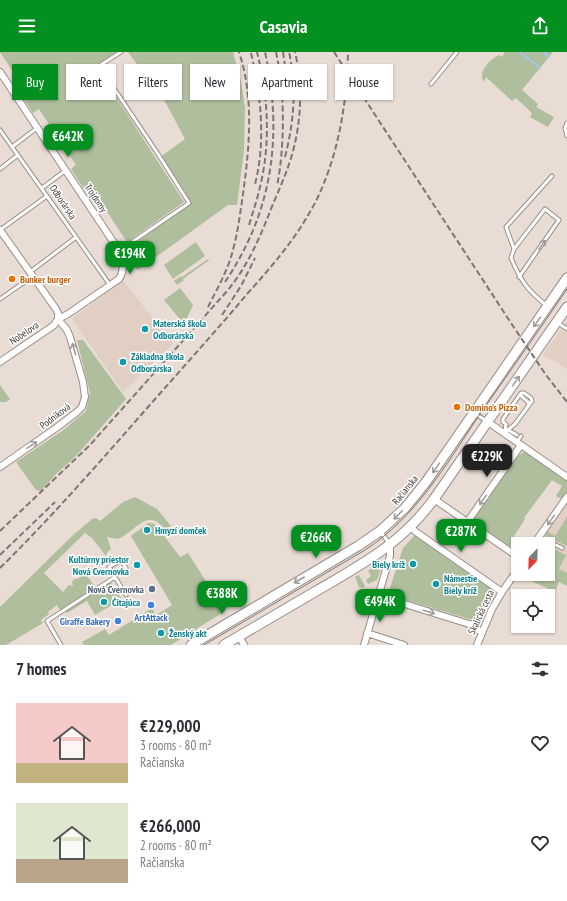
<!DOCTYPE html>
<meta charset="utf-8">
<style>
body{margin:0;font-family:"PT Sans Narrow",sans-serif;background:#f2f2f3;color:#2b2b33;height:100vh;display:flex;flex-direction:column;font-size:15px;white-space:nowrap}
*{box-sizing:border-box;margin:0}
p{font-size:13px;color:#7c7c81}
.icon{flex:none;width:22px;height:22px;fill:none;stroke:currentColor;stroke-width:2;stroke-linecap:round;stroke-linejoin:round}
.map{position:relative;height:593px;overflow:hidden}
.sheet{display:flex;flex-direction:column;background:#fff;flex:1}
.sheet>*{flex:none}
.hud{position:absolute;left:12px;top:12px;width:543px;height:36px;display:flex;gap:8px}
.needle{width:26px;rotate:203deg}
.fabs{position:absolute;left:511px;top:485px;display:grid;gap:8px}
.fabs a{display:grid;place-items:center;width:44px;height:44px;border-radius:0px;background:#fff;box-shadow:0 1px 3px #0004;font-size:20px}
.price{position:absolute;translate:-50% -34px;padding:0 9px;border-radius:8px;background:#048f21;color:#fff;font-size:13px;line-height:26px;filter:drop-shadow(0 1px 2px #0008)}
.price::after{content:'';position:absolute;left:50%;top:24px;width:12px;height:9px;margin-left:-6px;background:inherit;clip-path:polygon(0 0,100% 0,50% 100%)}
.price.on{background:#222;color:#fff}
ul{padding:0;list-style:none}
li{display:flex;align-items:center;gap:12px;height:100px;padding:0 16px}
li span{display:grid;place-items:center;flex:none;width:112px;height:80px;border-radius:0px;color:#555}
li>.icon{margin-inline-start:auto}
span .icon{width:48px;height:48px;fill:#fffc;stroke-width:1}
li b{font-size:17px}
h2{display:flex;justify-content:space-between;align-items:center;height:48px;padding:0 16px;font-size:17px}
.chip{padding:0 14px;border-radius:0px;background:#fff;box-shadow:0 1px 3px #0004;font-size:14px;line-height:36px}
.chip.on{background:#048f21;color:#fff}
header{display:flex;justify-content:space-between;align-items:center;height:52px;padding:0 16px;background:#048f21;color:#fff;font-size:18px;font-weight:800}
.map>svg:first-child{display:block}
.built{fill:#e1cfc3}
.green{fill:#afbe9d}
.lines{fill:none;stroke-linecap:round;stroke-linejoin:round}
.stream{stroke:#a1c9f0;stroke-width:2}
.lane-casing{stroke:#988e87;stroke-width:5}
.street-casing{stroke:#988e87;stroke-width:8}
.secondary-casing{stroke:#988e87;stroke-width:11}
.lane{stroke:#fff;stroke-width:3}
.street{stroke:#fff;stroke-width:6}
.secondary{stroke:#fff;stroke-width:9}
.tram{stroke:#7d7671;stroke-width:1}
.rail{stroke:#7d7671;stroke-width:2;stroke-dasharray:6 3;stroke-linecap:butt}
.oneway{stroke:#9e9c9b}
.food-dot{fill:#e8710a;stroke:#fff;stroke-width:1.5}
.culture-dot{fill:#0f9aa8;stroke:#fff;stroke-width:1.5}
.service-dot{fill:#5c6f8a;stroke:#fff;stroke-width:1.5}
.shop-dot{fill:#3f7fe0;stroke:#fff;stroke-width:1.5}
.labels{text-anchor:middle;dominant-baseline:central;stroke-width:3;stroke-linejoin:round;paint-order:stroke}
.street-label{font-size:10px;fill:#3e3a37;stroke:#fff}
.food-label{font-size:10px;font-weight:bold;fill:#c56008;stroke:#fff;text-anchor:start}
.culture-label{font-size:10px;font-weight:bold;fill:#0d838f;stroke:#fff;text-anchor:start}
.service-label{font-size:10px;font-weight:bold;fill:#4e5e75;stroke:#fff;text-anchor:end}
.shop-label{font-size:10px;font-weight:bold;fill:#366cbe;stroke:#fff}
</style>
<header><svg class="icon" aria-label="menu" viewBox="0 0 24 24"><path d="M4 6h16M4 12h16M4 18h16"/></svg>Casavia<svg class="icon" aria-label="share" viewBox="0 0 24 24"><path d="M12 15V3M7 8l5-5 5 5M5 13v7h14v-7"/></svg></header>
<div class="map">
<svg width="567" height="593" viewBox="0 0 567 593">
<rect width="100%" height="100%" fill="#e8dcd5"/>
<path class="built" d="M123,228L173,292L123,340L72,267Z
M567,268V317L543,303Z
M567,450V521L548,512V492H538Z"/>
<path class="green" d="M0,0H116L96,14L184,150L127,190L90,134L84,137L71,117L76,113L39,57L33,61L17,36L22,33Z
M128,0H233L241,30L245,55L244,99L237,153H228L138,218L132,213L138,208L128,197L189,151L159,106L185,87L167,53Z
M505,0H553L522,38L538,52L536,55L554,65L548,75L530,65L532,61L516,46L512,49L486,25L484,30C477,20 490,7 499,3L502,5Z
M196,190L205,204L173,227L164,213Z
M208,207L209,208L183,227L184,228L177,233L174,229L181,224L182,225Z
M180,236L193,253L184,272L164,248Z
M77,288H83L126,347L76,404L56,422L41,439L36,438L16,410L62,379L86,359L90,341Z
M0,333L10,347L6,350H0Z
M524,400H527L567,428V441L563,448L556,444L562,434L552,428L524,466L525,467L512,487L520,492H518V500L472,468L515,405Z
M135,445L157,457L171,474L165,478C149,456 139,475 122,485L118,487L107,485L111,497L107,500L106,504L92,486L85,481L44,521L63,540L69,533L73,534L72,530L74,527H77L86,522L97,538L110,529L122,547L95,563L87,549L67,561L64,557H59L57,553L48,560L49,562L41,568L43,571L6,593H0V555L72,484L92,467L96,466L100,469L123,450Z
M567,465V494L546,484L545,482L547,479L555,484Z
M148,471L155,472L180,505L188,501L225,559L171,593H84L82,590L105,577L109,583L152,556L156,563L172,553L131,484Z
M415,483L491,535L492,539L479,567H469L393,544L389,539L403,496Z
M548,494L566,503L559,517L567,521V534L559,530L555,540L525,526V524L521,522H548Z
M378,511H381L382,514L377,528L368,532L366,528L371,524L368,519Z
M359,523L365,534L363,536L359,535L355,525Z"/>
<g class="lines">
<path class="stream" d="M520,0L540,16
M543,0L549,5"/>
<g class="lane-casing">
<path id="lane" d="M431,32L457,0
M567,71L565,76L567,84
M0,78L110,233
M12,95L37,76
M0,117L18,103
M42,136L66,118
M0,178L47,144
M514,197L545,157L559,168L519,225
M119,199L189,151L158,102L99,14L121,0
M30,220L75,186
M0,247L33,224
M546,253C527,238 521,229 511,206L514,197L506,175L552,124
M558,271L567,277
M520,343L528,350L529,353
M475,362L487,369
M508,378L517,383
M504,381L515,372L532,349L531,346L524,341H521L503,367V370L506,372L505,379
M517,390L521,384
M381,480L389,491
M539,485L562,496
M115,525L109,515L121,508L126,516
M61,593L47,569L115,525L126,543"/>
</g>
<g class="street-casing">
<path id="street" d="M0,20L118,197C123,207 125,218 119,227L68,262L58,267
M0,178L56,257L58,261V267
M0,310L50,276L54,273L58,267
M488,370L567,425
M0,415L56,376L77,360L82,355L85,345L83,330L70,285L67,278L58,267
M434,447L518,505
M468,469L521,393
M411,475L416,480L502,540
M534,492L567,445
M379,544L469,572L473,573L482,581
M367,581L404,593
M239,584L244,593
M364,593L390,504V493
M477,593L492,557L502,540L518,517"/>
</g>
<g class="secondary-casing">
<path id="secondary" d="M191,593L358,494L380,479L405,456L426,430L567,226
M224,593C255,575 287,556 318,538C364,511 402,491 434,447L567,255"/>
</g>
<use href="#lane" class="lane"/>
<use href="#street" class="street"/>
<use href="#secondary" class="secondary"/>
<path class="tram" d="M204,593L365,498C415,466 446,413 478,365C508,322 538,280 567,237"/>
<path class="rail" d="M276,0C285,40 285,94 277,134
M283,0L287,27L288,40
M334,0L511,271L546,323L567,350
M251,1C261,43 266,90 255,132
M285,105C294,70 297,35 289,0
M249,173C253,160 257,148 260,135C271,90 268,44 257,0
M225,230C273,159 283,83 265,0
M208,255C215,241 223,227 229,211C236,191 239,170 242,149C249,100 255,48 239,0
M222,263L241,234L255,206
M0,479L90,393L228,238C249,212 261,183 273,152C278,140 283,129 287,118C301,80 304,39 295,0
M0,503L55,450
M0,516C66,451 126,379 188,310C208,287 228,265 247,242C274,212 299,183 317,147C339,101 347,50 348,0"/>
</g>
<defs><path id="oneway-shaft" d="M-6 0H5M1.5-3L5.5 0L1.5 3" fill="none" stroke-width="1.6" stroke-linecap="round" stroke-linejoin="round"/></defs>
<g class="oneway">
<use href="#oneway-shaft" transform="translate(542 193) rotate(-55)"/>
<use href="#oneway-shaft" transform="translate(537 270) rotate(125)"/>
<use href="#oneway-shaft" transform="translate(74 297) rotate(-105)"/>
<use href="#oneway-shaft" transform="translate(516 329) rotate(-55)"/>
<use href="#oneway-shaft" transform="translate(32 393) rotate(-34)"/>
<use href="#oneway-shaft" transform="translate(436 416) rotate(125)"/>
<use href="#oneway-shaft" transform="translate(483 448) rotate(125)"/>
<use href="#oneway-shaft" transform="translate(398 463) rotate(135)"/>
<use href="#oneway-shaft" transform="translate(551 468) rotate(125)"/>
<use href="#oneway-shaft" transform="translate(299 528) rotate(150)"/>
<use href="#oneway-shaft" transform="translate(429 560) rotate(17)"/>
</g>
<g class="food-dot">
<circle cx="12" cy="227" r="4"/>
<circle cx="457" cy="355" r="4"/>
</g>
<g class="culture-dot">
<circle cx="145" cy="277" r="4"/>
<circle cx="123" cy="310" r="4"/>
<circle cx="147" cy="478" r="4"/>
<circle cx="413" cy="512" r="4"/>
<circle cx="137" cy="513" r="4"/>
<circle cx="436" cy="532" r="4"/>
<circle cx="104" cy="550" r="4"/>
<circle cx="161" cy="581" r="4"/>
</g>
<circle class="service-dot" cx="152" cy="537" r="4"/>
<g class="shop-dot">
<circle cx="151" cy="553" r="4"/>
<circle cx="118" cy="569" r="4"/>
</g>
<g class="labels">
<g class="street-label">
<text transform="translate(96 146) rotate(56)">Trojdomy</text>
<text transform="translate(63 150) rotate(56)">Odborárska</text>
<text transform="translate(24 281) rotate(-34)">Nobelova</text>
<text transform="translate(55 364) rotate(-37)">Podniková</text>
<text transform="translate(405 438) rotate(-51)">Račianska</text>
<text transform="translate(481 560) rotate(-65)">Skalická cesta</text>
</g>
<g class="food-label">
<text x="20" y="227">Bunker burger</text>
<text x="465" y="355">Domino’s Pizza</text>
</g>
<g class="culture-label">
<text x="153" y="271">Materská škola<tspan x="153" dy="12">Odborárska</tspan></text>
<text x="131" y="304">Základna škola<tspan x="131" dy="12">Odborárska</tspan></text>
<text x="155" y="478">Hmyzí domček</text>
<text x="129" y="507" text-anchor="end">Kultúrny priestor<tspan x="129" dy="12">Nová Cvernovka</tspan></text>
<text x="405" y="512" text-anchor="end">Biely kríž</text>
<text x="444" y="526">Námestie<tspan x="444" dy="12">Biely kríž</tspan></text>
<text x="112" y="550">Čítajúca</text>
<text x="169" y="581">Ženský akt</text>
</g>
<g class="service-label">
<text x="144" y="537">Nová Cvernovka</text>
</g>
<g class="shop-label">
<text x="151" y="565">ArtAttack</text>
<text x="110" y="569" text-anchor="end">Giraffe Bakery</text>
</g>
</g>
</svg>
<div class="fabs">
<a><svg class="needle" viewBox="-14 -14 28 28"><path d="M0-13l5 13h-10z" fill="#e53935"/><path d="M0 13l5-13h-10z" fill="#7c7c81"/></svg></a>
<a><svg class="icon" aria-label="locate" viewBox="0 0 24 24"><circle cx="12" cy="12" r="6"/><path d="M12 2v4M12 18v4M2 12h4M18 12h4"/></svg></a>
</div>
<b class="price" style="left:68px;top:106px">€642K</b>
<b class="price" style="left:130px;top:223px">€194K</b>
<b class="price on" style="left:487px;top:426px">€229K</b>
<b class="price" style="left:461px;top:501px">€287K</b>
<b class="price" style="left:316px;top:507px">€266K</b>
<b class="price" style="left:222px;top:563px">€388K</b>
<b class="price" style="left:380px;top:571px">€494K</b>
<div class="hud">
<a class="chip on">Buy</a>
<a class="chip">Rent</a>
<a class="chip">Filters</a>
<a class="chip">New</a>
<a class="chip">Apartment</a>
<a class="chip">House</a>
</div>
</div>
<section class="sheet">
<h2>7 homes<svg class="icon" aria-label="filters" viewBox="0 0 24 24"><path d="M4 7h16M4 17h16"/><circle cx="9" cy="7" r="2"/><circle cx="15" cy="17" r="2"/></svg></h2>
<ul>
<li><span style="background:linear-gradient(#f6c9c9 75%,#c2b280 0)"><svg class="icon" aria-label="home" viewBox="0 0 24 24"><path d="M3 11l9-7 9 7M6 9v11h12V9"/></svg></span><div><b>€229,000</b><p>3 rooms · 80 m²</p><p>Račianska</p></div><svg class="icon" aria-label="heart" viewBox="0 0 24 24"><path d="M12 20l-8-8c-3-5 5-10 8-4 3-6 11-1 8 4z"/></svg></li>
<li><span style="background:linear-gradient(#dfe7d0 70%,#b9a48a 0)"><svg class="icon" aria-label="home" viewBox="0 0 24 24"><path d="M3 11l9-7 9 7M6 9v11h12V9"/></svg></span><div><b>€266,000</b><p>2 rooms · 80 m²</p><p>Račianska</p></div><svg class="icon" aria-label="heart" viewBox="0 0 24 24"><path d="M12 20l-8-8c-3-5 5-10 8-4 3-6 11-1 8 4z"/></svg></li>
</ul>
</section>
